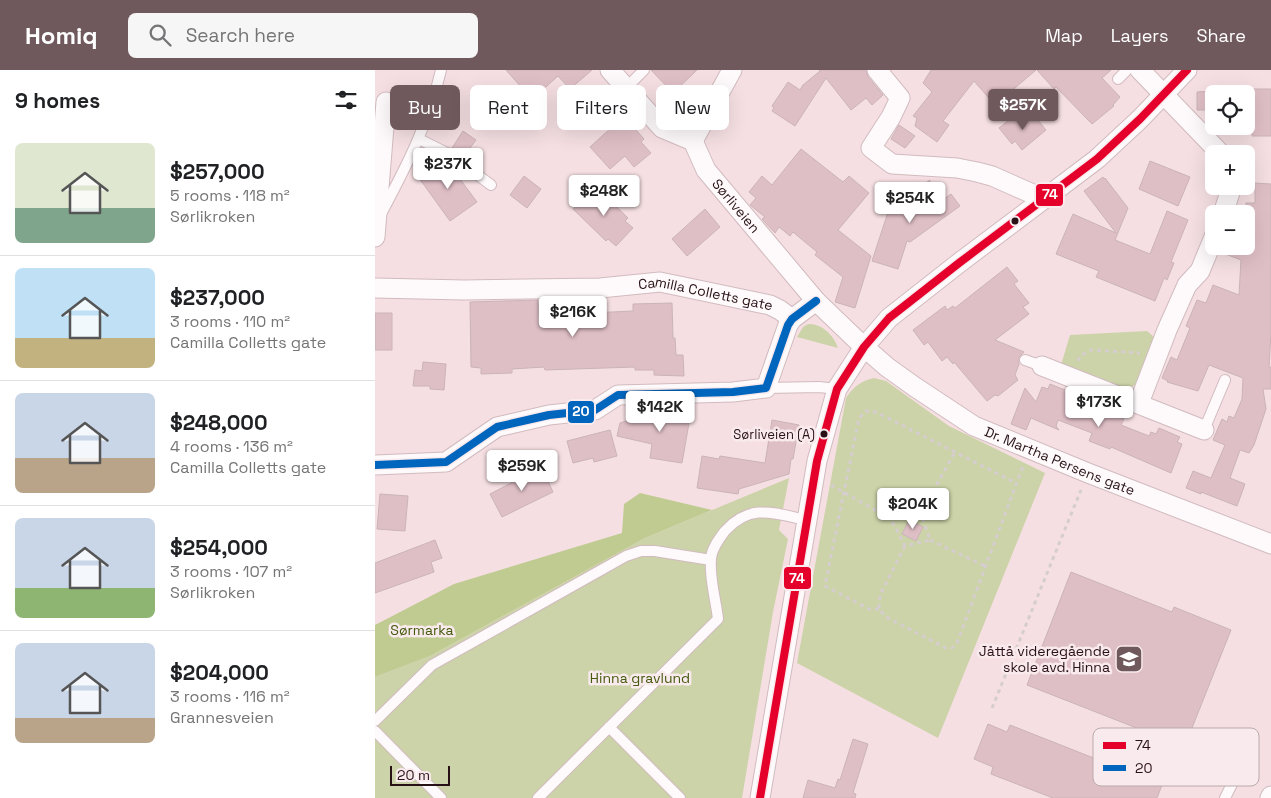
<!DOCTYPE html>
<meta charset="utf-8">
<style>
body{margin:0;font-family:"Space Grotesk",sans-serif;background:#f6f6f6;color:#202124;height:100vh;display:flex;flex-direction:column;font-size:19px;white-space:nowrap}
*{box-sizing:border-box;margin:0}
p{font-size:16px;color:#757577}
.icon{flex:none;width:28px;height:28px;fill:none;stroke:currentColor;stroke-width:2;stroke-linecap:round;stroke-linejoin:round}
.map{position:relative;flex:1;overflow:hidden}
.panel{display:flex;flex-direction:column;background:#fff;width:375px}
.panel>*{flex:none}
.hud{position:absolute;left:15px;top:15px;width:475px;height:45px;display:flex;gap:10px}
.controls{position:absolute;left:830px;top:15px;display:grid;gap:10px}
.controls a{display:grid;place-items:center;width:50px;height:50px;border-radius:8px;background:#fff;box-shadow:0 5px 20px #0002;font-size:25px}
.scale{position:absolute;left:15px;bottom:12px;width:60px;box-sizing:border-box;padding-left:5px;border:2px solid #281116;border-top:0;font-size:14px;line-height:18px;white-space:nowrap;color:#281116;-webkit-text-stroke:4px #f9eaed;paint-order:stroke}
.price{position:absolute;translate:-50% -42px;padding:0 11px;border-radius:5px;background:#fff;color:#222;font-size:16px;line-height:32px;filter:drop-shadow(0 1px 2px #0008)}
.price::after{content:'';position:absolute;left:50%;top:30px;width:15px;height:11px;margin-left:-8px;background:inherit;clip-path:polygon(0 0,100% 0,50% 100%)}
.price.active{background:#70595d;color:#fff}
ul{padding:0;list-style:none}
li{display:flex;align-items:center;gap:15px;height:125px;padding:0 15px}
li+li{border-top:1px solid #e0e0e0}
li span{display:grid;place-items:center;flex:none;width:140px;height:100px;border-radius:8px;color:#555}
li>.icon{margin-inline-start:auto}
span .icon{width:60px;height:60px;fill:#fffc;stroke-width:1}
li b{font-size:21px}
h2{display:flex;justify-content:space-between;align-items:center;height:60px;padding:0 15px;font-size:21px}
.chip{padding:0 18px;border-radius:8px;background:#fff;box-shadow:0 5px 20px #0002;font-size:18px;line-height:45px}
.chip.active{background:#70595d;color:#fff}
header{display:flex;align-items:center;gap:30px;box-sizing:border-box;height:70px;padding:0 25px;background:#70595d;color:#fff}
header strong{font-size:24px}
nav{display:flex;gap:28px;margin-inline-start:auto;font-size:18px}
.search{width:350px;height:45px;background:#f6f6f6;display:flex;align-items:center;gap:12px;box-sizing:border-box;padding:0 18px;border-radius:8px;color:#757577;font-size:19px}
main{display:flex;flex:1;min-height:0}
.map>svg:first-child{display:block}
.green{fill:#ccd3a8}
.forest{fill:#c0cb91}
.building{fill:#dfbfc6;stroke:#cab4b8}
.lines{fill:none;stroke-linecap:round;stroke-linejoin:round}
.lane-casing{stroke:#d1bbbf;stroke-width:12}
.street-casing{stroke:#d1bbbf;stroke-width:21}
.path{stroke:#d5cdce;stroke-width:3;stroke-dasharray:4 4;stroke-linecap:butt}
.lane{stroke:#fefafb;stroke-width:10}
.street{stroke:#fefafb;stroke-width:19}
.bus-1-casing{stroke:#f9eaed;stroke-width:11}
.bus-2-casing{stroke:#f9eaed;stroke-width:11}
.bus-1{stroke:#e4002b;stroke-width:8}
.bus-2{stroke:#0065bd;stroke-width:8}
.bus-dot{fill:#281116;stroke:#f9eaed;stroke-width:2}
.labels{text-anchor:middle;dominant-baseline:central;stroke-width:5;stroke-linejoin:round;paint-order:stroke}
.bus-label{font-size:13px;fill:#281116;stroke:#f9eaed;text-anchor:end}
.street-label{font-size:14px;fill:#281116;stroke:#f9eaed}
.park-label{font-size:14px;fill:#445b0d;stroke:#f9eaed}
.poi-label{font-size:14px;fill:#281116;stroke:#f9eaed;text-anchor:end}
.key{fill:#f9eaed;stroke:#baa9ac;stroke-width:1}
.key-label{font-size:14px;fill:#281116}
.line-badge{stroke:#f9eaed;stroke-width:2}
.badge-label{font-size:14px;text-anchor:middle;font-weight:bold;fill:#fff}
</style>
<header>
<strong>Homiq</strong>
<div class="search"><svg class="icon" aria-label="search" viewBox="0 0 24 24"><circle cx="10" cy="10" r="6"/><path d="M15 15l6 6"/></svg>Search here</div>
<nav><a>Map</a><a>Layers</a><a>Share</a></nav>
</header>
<main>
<section class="panel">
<h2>9 homes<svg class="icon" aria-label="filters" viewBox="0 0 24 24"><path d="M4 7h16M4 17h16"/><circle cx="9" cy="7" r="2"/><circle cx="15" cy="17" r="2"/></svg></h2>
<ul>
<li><span style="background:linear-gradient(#dfe7d0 65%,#7fa58c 0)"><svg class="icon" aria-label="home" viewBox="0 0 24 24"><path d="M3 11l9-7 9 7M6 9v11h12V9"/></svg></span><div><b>$257,000</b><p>5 rooms · 118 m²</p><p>Sørlikroken</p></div></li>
<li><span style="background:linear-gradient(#bfe0f5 70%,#c2b280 0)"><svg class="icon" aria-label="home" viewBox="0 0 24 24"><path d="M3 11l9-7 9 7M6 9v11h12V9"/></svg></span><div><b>$237,000</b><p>3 rooms · 110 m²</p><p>Camilla Colletts gate</p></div></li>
<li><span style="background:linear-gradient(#c9d6e8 65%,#b9a48a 0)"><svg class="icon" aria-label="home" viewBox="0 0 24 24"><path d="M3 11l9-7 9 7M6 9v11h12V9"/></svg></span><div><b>$248,000</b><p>4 rooms · 136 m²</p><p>Camilla Colletts gate</p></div></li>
<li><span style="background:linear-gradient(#c9d6e8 70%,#8fb573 0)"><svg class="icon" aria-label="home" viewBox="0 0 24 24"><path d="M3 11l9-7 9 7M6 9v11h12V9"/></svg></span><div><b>$254,000</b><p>3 rooms · 107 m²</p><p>Sørlikroken</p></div></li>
<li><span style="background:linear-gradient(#c9d6e8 75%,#b9a48a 0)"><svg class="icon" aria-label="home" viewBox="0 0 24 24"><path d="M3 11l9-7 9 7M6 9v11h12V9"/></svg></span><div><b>$204,000</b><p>3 rooms · 116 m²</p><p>Grannesveien</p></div></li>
</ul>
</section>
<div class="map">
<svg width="896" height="728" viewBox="0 0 896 728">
<rect width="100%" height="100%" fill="#f5dfe2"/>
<path class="green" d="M433,254C446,253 459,265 463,278L422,267L428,257Z
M772,261L779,267C775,280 773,296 767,308C755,332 705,303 686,295L695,265Z
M499,308L511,311L574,356L670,403L563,668L422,593L471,328C479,316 486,311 499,308Z
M414,408L404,460L413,469L398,542L367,728H0V607L55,586L270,468Z"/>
<path class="forest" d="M265,423L337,440L270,468L55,586L0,607V555L79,514L247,463L249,434Z"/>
<path class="building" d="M131,0H217L195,19L183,6L162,25L161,23L155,27Z
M276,0H322L298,23Z
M444,0H491L493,7L508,25L497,35L491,28L476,40L451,8L420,56L397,41L399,38L397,36L413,12L425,20L428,15L445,1Z
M556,0H661L620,35L599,11L568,51L574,55L562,72L540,56L542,48L538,46L557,22L548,13Z
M662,0H736L727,8L745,27L738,35L739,36L717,54L681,17L679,19Z
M877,19H896V66H877Z
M838,21L839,40H822V22Z
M658,44L671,60L647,80L640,71L637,74L624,58L639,46L645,54Z
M249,46L269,69L266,72L276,83L259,97L250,86L235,99L215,77Z
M524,55L540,66L530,78L516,69Z
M88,61L101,70L89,86L77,78Z
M426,79L468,112L474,106L494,123L463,160L496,186L480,238L460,232L468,207L440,185L442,182L418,162L415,166L404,157L400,163L387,149L390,147L375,135L381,128L374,122L387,106L397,115Z
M69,89L81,98L79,101L102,132L75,151L44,108Z
M775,91L815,107L803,136L764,119Z
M149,106L166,119L152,138L135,125Z
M728,107L729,109L730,108L753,138L740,170L775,184L792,141L813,150L796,192L799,193L792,210L789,208L780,231L721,207L724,201L681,184L698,144L741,163L709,121Z
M555,110V139L576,124L585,136L535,172L532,171L523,199L497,191L514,139Z
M880,113L896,114V263L894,297H896V319H888L891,339L879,375L874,383L865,380L855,408L870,414L862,436L826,422V424L811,418L818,401L836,408L850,375L838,370L847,349L852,352L854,346L859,348L867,329L868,308L834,295L823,321L792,312L793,311L787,308L796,287L802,290L815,258L811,256L822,230L831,233L838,215L864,225L866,190L845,182L847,176H871V133H880Z
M220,116L253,148L250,151L258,158L241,176L233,169L231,171L198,139Z
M330,139L345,157L312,186L297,169Z
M632,197L643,211L639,214L654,233L648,237L654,244L620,270L649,282L644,287V294L640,305L643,310L623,326L620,325L612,331L579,292L578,294L572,287L567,291L553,272L549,275L538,260L570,236L572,240L578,236L580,238Z
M215,229L216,243L258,241V234L297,233L298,268H300L301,285H308L309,306L279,305V300H260V297L170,300L169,297L137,299V303L106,304V298L96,297L95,232L163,230L164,245H197L196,230Z
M0,243H17V280H0Z
M48,292L71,294L69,320L55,319V316H38L40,300L47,301Z
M675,314L695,322L691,334L724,346L727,341L749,349L746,355L774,366L776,362L781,364L784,358L805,367L802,372L807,374L796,403L736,377L735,379L714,371L717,363L683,350L681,356L684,360L656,348L651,360L636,354L650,318L661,332L667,317L673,319Z
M287,335H308L305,352L314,353L307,393L275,388L277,374L242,366L245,353L286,340Z
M397,350L424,355L418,389H416L414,404L364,419L363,424L322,418L327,386L344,389L345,386L390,393Z
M235,360L242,386L219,392L218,388L198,393L192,371Z
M167,398L178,422L127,447L115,424L138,412L137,408L152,401L154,404Z
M5,424L33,426L30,461L2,459Z
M534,450L548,457L541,471L527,464Z
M60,470L67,488L56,492L59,502L0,523V493Z
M696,502L797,542L799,537L856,560L811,673L806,670L805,675L652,615Z
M613,654L632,662L635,655L787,715L782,728H678L616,704L618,697L599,689Z
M478,669L493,674L478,723L481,724L480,728H428L433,710L460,718L463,709L465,710Z"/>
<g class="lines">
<g class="lane-casing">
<path id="lane" d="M743,9L752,0
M251,18L269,0
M11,32L34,38L53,46
M44,69L76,85L116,115
M6,144C31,97 54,53 66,0
M650,290L667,296
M391,318L444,317L462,319
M829,360L850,310
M0,651L57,595L251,486L266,481H280L336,490
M234,657L305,728
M0,661L66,728
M163,728L343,549C341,530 334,508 336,488C337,478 344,469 350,461C375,433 399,443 431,450
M850,728L860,708"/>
</g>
<g class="street-casing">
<g id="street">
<path id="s1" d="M235,0L287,58L318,71L331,100L441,231L489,277L512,297L540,317L599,356L713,403L896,474"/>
<path d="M502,0L525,28L516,47L496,78L517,94L582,98L602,102L617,106L669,129"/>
<path d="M765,0L846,84"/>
<path d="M318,71L357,0"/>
<path d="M848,144L857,116"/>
<path d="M0,167L11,32"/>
<path id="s2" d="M0,218L89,220L225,218L285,212L395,235L405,240L417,249"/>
<path d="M667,296L829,360"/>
<path d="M764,333L792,260L812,215L825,201L839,167"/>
<path d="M0,395L71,392L122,357L174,345L220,340L243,325L358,322L391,318L413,255L417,249L441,231"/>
<path d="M385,728L442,391L462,319L489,277L514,248L584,193L722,89L765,49L812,0"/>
<path d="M895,728L896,726"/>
</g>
</g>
<path class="path" d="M703,291L705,286L716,280L765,283
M456,415L516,449L530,476L555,470L546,443L516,449
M546,443L580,382
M555,470L610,496
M530,476L505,525L504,539L511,547L571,578H577L582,573L648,396
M504,539H494L450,516L484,348L491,341L501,342L641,413
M617,638L706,420"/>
<use href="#lane" class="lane"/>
<use href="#street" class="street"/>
<g class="bus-1-casing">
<path id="bus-1" d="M385,728L442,391L462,319L489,277L514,248L584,193L722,89L765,49L812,0"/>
</g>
<g class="bus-2-casing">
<path id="bus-2" d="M0,395L71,392L122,357L174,345L220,340L243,325L358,322L391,318L413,255L417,249L441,231"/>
</g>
<use href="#bus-1" class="bus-1"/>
<use href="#bus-2" class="bus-2"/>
</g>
<defs>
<g id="school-square" transform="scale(1.4375)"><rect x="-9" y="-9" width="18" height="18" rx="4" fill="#70595d" stroke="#f9eaed"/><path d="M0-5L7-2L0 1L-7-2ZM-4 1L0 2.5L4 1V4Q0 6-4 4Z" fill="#fff"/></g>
</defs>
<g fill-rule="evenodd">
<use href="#school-square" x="754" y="589"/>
</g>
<g class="bus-dot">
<circle cx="640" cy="151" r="4.5"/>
<circle cx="449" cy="364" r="4.5"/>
</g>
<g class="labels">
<g class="bus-label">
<text x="440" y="364">Sørliveien (A)</text>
</g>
<g class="street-label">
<text stroke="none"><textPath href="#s1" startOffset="190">Sørliveien</textPath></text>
<text stroke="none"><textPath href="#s2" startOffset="332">Camilla Colletts gate</textPath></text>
<text stroke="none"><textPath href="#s1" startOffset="609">Dr. Martha Persens gate</textPath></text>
</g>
<g class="park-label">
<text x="47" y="560">Sørmarka</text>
<text x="265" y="608">Hinna gravlund</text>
</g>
<g class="poi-label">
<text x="735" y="581">Jåttå videregående<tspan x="735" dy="16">skole avd. Hinna</tspan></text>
</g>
</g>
<rect x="718" y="658" width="166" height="58" rx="8" class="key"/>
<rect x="728" y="672" width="23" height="7" fill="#e4002b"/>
<rect x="728" y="695" width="23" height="6" fill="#0065bd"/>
<g class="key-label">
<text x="760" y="680">74</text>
<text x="760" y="703">20</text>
</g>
<g class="line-badge">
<rect x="660" y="113" width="29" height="24" rx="5" fill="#e4002b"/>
<rect x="192" y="330" width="28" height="24" rx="5" fill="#0065bd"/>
<rect x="408" y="496" width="29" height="24" rx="5" fill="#e4002b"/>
</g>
<g class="badge-label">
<text x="675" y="129">74</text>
<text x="206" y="346">20</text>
<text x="422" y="513">74</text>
</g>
</svg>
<div class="controls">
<a><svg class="icon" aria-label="locate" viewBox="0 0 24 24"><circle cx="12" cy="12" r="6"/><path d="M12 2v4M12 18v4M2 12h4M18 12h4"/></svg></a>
<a>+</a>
<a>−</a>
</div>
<div class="scale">20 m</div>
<b class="price active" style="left:648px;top:61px">$257K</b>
<b class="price" style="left:73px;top:120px">$237K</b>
<b class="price" style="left:229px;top:147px">$248K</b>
<b class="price" style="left:535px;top:154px">$254K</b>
<b class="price" style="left:198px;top:268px">$216K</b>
<b class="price" style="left:724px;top:358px">$173K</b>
<b class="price" style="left:285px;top:363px">$142K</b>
<b class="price" style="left:147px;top:422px">$259K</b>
<b class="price" style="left:538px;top:460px">$204K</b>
<div class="hud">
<a class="chip active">Buy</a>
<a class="chip">Rent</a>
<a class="chip">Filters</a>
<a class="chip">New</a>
</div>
</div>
</main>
